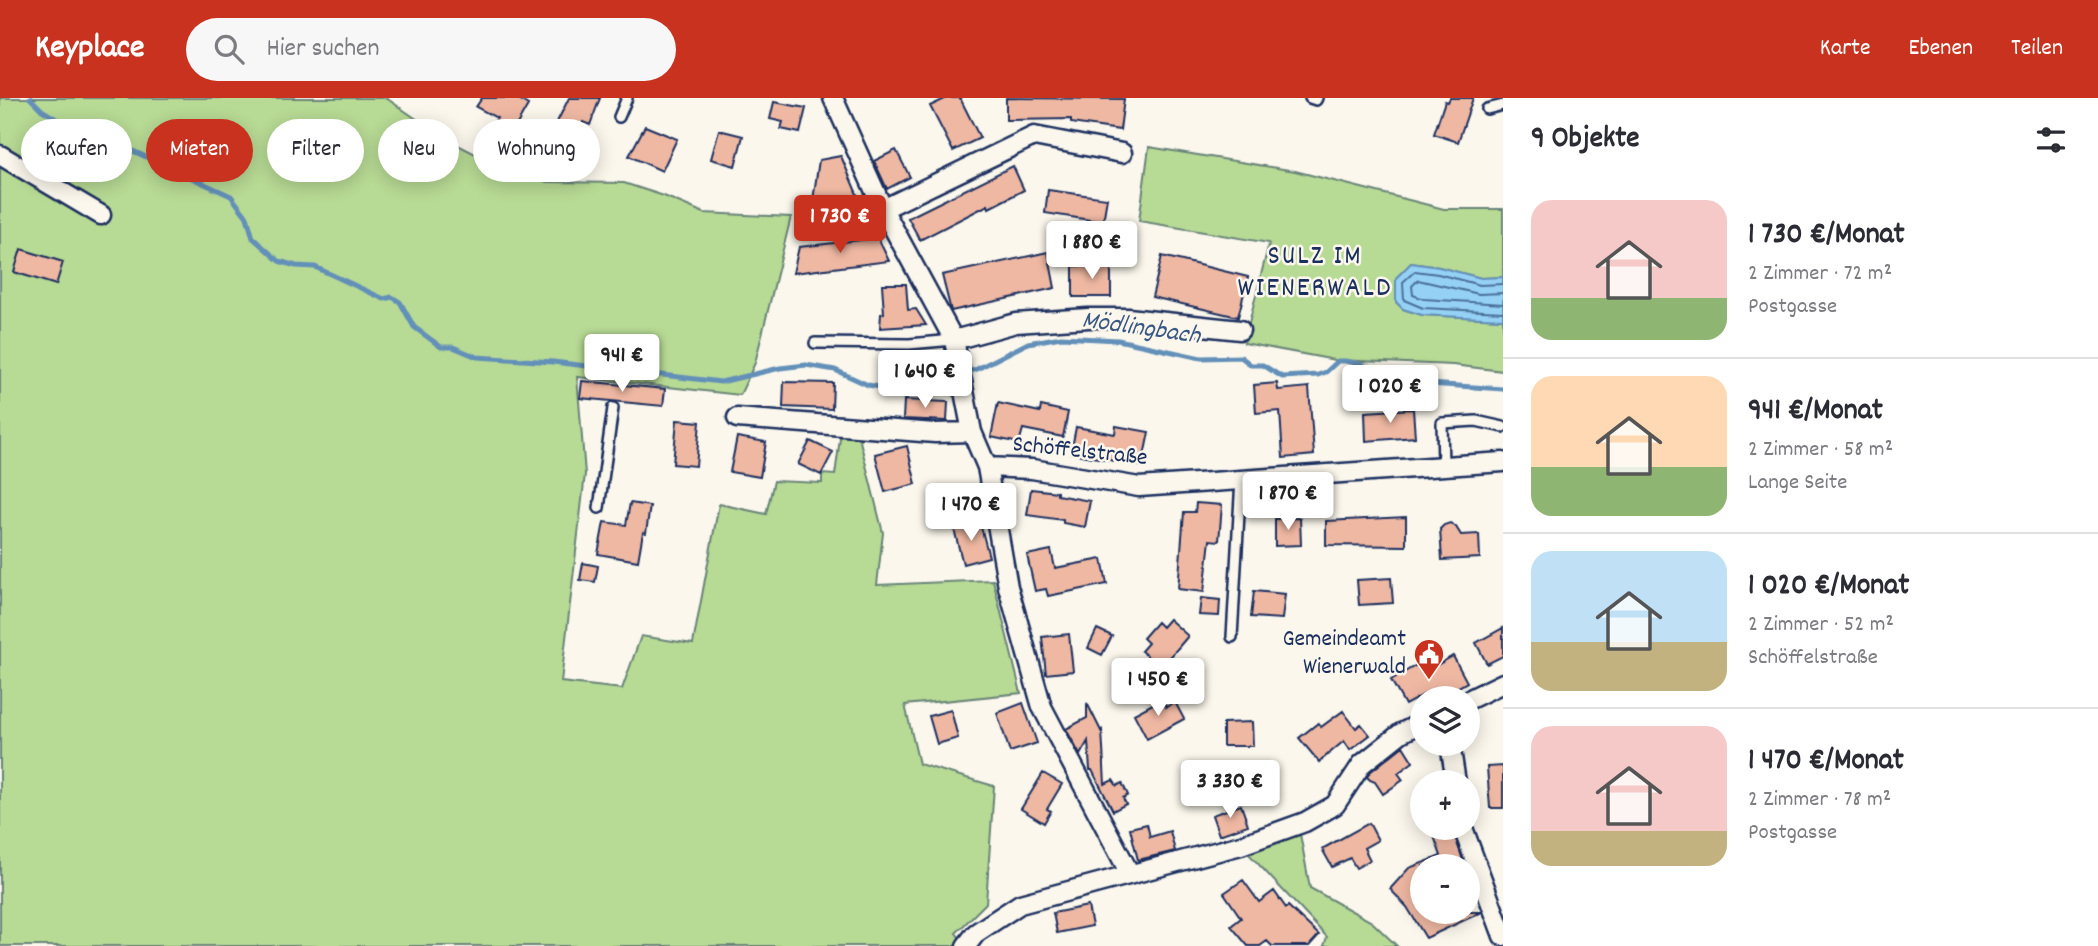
<!DOCTYPE html>
<html lang="de">
<meta charset="utf-8">
<style>
body{margin:0;font-family:Dekko,sans-serif;background:#f7f7f7;color:#2b2b33;height:100vh;display:flex;flex-direction:column;font-size:26px;white-space:nowrap}
*{box-sizing:border-box;margin:0}
p{font-size:23px;color:#7c7c81}
.icon{flex:none;width:38px;height:38px;fill:none;stroke:currentColor;stroke-width:2;stroke-linecap:round;stroke-linejoin:round}
.map{position:relative;flex:1;overflow:hidden}
.sheet{display:flex;flex-direction:column;background:#fff;width:595px}
.sheet>*{flex:none}
.hud{position:absolute;left:21px;top:21px;width:665px;height:63px;display:flex;gap:14px}
.fabs{position:absolute;left:1410px;top:588px;display:grid;gap:14px}
.fabs a{display:grid;place-items:center;width:70px;height:70px;border-radius:50%;background:#fff;box-shadow:0 4px 18px #0003;font-size:35px}
.price{position:absolute;translate:-50% -60px;padding:0 16px;border-radius:7px;background:#fff;color:#222;font-size:23px;line-height:46px;filter:drop-shadow(0 2px 4px #0008)}
.price::after{content:'';position:absolute;left:50%;top:42px;width:21px;height:16px;margin-left:-10px;background:inherit;clip-path:polygon(0 0,100% 0,50% 100%)}
.price.current{background:#c8321e;color:#fff}
ul{padding:0;list-style:none}
li{display:flex;align-items:center;gap:21px;height:175px;padding:0 28px}
li+li{border-top:2px solid #e1e1e2}
li span{display:grid;place-items:center;flex:none;width:196px;height:140px;border-radius:21px;color:#555}
li>.icon{margin-inline-start:auto}
span .icon{width:84px;height:84px;fill:#fffc;stroke-width:1}
li b{font-size:30px}
h2{display:flex;justify-content:space-between;align-items:center;height:84px;padding:0 28px;font-size:30px}
.chip{padding:0 24px;border-radius:32px;background:#fff;box-shadow:0 4px 18px #0003;font-size:24px;line-height:63px}
.chip.current{background:#c8321e;color:#fff}
header{display:flex;align-items:center;gap:42px;box-sizing:border-box;height:98px;padding:0 35px;background:#c8321e;color:#fff}
header strong{font-size:33px}
nav{display:flex;gap:38px;margin-inline-start:auto;font-size:24px}
.search{width:490px;height:63px;background:#f7f7f7;display:flex;align-items:center;gap:18px;box-sizing:border-box;padding:0 24px;border-radius:38px;color:#7c7c81;font-size:26px}
main{display:flex;flex:1;min-height:0}
.map>svg:first-child{display:block}
.green{fill:#b7da94;stroke:#698479;stroke-width:2}
.water{fill:#95d1f5;stroke:#6490b9;stroke-width:2}
.lines{fill:none;stroke-linecap:round;stroke-linejoin:round}
.shore{stroke:#4c709a;stroke-width:2}
.stream{stroke:#6490b9;stroke-width:5}
.building{fill:#efb8a3;stroke:#1b2f5e;stroke-width:2}
.service-casing{stroke:#1b2f5e;stroke-width:14}
.minor-casing{stroke:#1b2f5e;stroke-width:23}
.service{stroke:#fbf7ec;stroke-width:9}
.minor{stroke:#fbf7ec;stroke-width:18}
.labels{text-anchor:middle;dominant-baseline:central;stroke-width:5;stroke-linejoin:round;paint-order:stroke}
.street-label{font-size:24px;fill:#1b2f5e;stroke:#fbf7ec}
.poi-label{font-size:24px;fill:#1b2f5e;stroke:#fbf7ec;text-anchor:end}
.water-label{font-size:26px;font-style:italic;fill:#3a5884;stroke:#fbf7ec}
.quarter-label{font-size:28px;letter-spacing:2px;fill:#1b2f5e;stroke:#fbf7ec}
</style>
<header>
<strong>Keyplace</strong>
<div class="search"><svg class="icon" aria-label="search" viewBox="0 0 24 24"><circle cx="10" cy="10" r="6"/><path d="M15 15l6 6"/></svg>Hier suchen</div>
<nav><a>Karte</a><a>Ebenen</a><a>Teilen</a></nav>
</header>
<main>
<div class="map">
<svg width="1503" height="848" viewBox="0 0 1503 848">
<rect width="100%" height="100%" fill="#fbf7ec"/>
<filter id="ink" filterUnits="userSpaceOnUse"><feTurbulence type="fractalNoise" baseFrequency=".0143" numOctaves="2"/><feDisplacementMap in="SourceGraphic" scale="14" xChannelSelector="R" yChannelSelector="G"/><feConvolveMatrix kernelMatrix="1 2 1 2 8 2 1 2 1" color-interpolation-filters="sRGB"/></filter>
<g filter="url(#ink)">
<path class="green" d="M0,0H386L444,40L493,65L547,84L624,85L664,98L704,115L791,119L755,265L740,297L577,279L585,376L561,584L622,591L641,538L693,546L719,406L766,416L774,383L822,385V376L835,377L841,333L858,335L883,435L877,487L993,482L1021,595L905,607L919,666L994,688L986,805L956,835L966,848H0Z
M1149,49L1295,73L1444,111H1503V179L1481,180L1439,169L1411,165L1396,180V204L1403,211L1422,217L1503,221V273L1453,267L1335,262L1244,245L1269,145L1139,123Z
M1300,736L1310,790L1372,824L1397,848H1324L1327,839L1247,754Z"/>
<path class="water" d="M1411,165L1439,169L1481,180L1503,179V221L1422,217L1403,211L1396,204V180Z"/>
<g class="lines">
<path class="shore" d="M1503,186L1480,187L1438,176L1415,173L1403,184L1404,202L1423,210L1503,214
M1503,195L1479,196L1418,182L1412,188L1413,197L1424,201L1503,206"/>
<path class="stream" d="M30,0L42,12L66,27L109,42L231,98L247,119L253,140L279,163L296,168L315,169L384,201L392,199L400,204L414,229L441,249H453L477,259L553,264L721,284L780,270L806,267L835,272L868,287L896,292L932,287L977,271L1028,245L1061,239L1118,242L1201,260L1241,259L1251,267H1263L1282,279L1318,277L1326,274L1338,263H1345L1361,266L1393,281L1429,286L1503,291"/>
</g>
<path class="building" d="M482,0H517L528,7L504,49L484,39L497,20L476,9Z
M569,0H600L590,27L583,24L570,57L565,55L559,71L534,62L540,44L543,45L550,30L553,32Z
M947,0H960L980,40L953,53L930,8Z
M1006,0L1124,1L1120,32L1071,25V21L1006,22Z
M1450,0H1473L1458,44L1434,36L1445,3L1448,4Z
M774,4L806,10L800,35L781,31L783,24L770,21Z
M645,28L677,41L662,73L629,58Z
M719,32L743,38L735,68L711,61Z
M896,52L910,79L887,91L874,63Z
M841,58L859,101L813,102L819,62Z
M1013,68L1024,92L989,110L988,107L920,142L908,120Z
M1048,92L1107,100L1103,124L1045,115Z
M878,140L889,163L793,175L799,149Z
M21,151L63,164L56,187L14,174Z
M1048,154L1055,190L951,213L942,177Z
M1162,158L1248,179L1238,219L1152,199Z
M1073,168H1111V199H1073Z
M882,186H906L908,212L916,211L926,227L880,230L881,216L884,215Z
M582,283L665,291L663,308L580,300Z
M784,284L833,285L832,311L783,309Z
M1277,285L1278,292L1309,289L1314,357L1283,360L1280,313L1256,315L1254,287Z
M904,302L948,304L947,323L903,321Z
M998,305L1040,314L1041,308L1068,314L1063,339L1023,331L1019,345L991,339Z
M1413,311L1415,339L1366,343L1365,314Z
M677,322L700,324L696,368L673,366Z
M1116,328L1149,334L1142,368L1071,355L1076,329L1115,336Z
M737,339L766,344L760,379L730,374Z
M810,343L833,354L821,377L798,366Z
M907,348L916,386L885,394L875,356Z
M1031,391L1057,394V397L1090,403L1085,429L1063,425V422L1027,417Z
M630,405L650,408L646,435L643,434L638,463L598,456L604,424L626,427Z
M1196,405L1222,407L1219,443L1210,442L1204,494L1178,491L1184,414H1195Z
M1406,419V448L1326,447V423Z
M1300,420L1301,447L1275,448V421Z
M980,425L989,459L963,466L954,431Z
M1450,425L1456,429L1461,437L1479,436L1480,460L1442,462L1440,431L1444,427Z
M1051,452L1055,470L1102,461L1107,486L1048,498L1046,491L1035,493L1027,457Z
M583,465L598,468L595,484L580,482Z
M1391,480L1393,505L1359,507L1357,482Z
M1254,493L1285,496L1282,521L1251,519Z
M1201,500L1220,502L1219,518L1199,517Z
M1169,521L1188,538L1161,570L1141,553L1148,545L1143,540L1157,524L1162,529Z
M1503,530V558L1487,566L1476,545Z
M1097,531L1112,538L1102,557L1088,550Z
M1069,536L1073,573L1046,576L1042,539Z
M1453,558L1467,584L1441,599L1436,590L1405,607L1391,582L1427,561L1432,570Z
M1162,601L1166,609L1175,604L1184,621L1147,641L1134,616Z
M1023,605L1037,645L1010,654L997,615Z
M1087,605L1101,633L1102,632L1105,686L1113,682L1117,688L1122,685L1128,697L1123,700L1126,706L1113,713L1092,672H1090L1088,643L1080,657L1066,631L1087,620Z
M951,612L958,640L937,646L929,618Z
M1343,613L1356,630L1361,626L1370,637L1350,652L1344,643L1319,664L1299,640L1318,625L1321,629Z
M1252,624L1253,648H1223V625Z
M1403,648L1413,664L1398,675L1403,682L1383,696L1375,684L1370,682L1367,679L1370,674Z
M1503,668V710H1490L1487,669Z
M1043,675L1062,686L1047,711L1051,713L1044,725L1021,711Z
M1241,707L1248,727L1219,737L1212,717Z
M1369,725L1378,742L1364,750L1370,762L1356,770L1350,760L1332,769L1322,751Z
M1147,726L1150,739L1170,733L1175,753L1138,762L1130,730Z
M1431,730H1452L1465,768H1423V814H1482L1426,840L1407,809L1390,791L1409,770L1441,758Z
M1243,782L1259,804L1274,793L1286,810L1288,808L1319,837L1309,848H1272L1267,843L1260,848H1248L1231,828L1241,820L1224,795Z
M1088,808L1092,828L1057,835L1053,815Z"/>
<g class="lines">
<g class="service-casing">
<path id="service" d="M1310,0L1316,2L1317,0
M1487,11L1503,7
M619,19L627,0
M815,245L909,246L954,242
M1443,368L1442,325L1476,323L1503,329
M599,410L613,310
M1232,539L1241,381"/>
</g>
<g class="minor-casing">
<path id="minor" d="M833,0L883,111L954,242L972,334L987,369L1008,489L1042,609L1130,776
M0,57L101,117
M883,111L1034,38L1122,55
M954,242L1016,225L1088,220H1128L1240,232
M737,320L935,335L972,334
M987,369L1032,371L1139,389L1503,364
M1468,602L1503,585
M1450,646L1456,684
M1463,730L1503,838
M966,848L976,835L1020,806L1241,747L1305,724L1335,707L1362,666L1401,635L1423,624"/>
</g>
<use href="#service" class="service"/>
<use href="#minor" class="minor"/>
</g>
</g>
<defs>
<g id="civic-pin" transform="scale(1.575)"><path d="M0 17L-7.5 6A9.5 9.5 0 1 1 7.5 6Z" fill="#c8321e" stroke="#fbf7ec"/><path d="M-.6-6.5H3V-4.5H.6V-3L4-1V1h2V6H-6V1h2V-1L-.6-3ZM-1.2 2.5V6h2.4V2.5Z" fill="#fff"/></g>
</defs>
<g fill-rule="evenodd">
<use href="#civic-pin" x="1429" y="556"/>
</g>
<g class="labels">
<g class="street-label">
<text transform="translate(1080 354) rotate(6)">Schöffelstraße</text>
</g>
<g class="poi-label">
<text x="1406" y="542">Gemeindeamt<tspan x="1406" dy="28">Wienerwald</tspan></text>
</g>
<g class="water-label">
<text transform="translate(1141 231) rotate(8)">Mödlingbach</text>
</g>
<g class="quarter-label">
<text x="1315" y="160">SULZ IM<tspan x="1315" dy="32">WIENERWALD</tspan></text>
</g>
</g>
</svg>
<div class="fabs">
<a><svg class="icon" aria-label="layers" viewBox="0 0 24 24"><path d="M12 4l9 5-9 5-9-5zM3 14l9 5 9-5"/></svg></a>
<a>+</a>
<a>−</a>
</div>
<b class="price current" style="left:840px;top:157px">1 730 €</b>
<b class="price" style="left:1092px;top:183px">1 880 €</b>
<b class="price" style="left:622px;top:296px">941 €</b>
<b class="price" style="left:925px;top:312px">1 640 €</b>
<b class="price" style="left:1390px;top:327px">1 020 €</b>
<b class="price" style="left:1288px;top:434px">1 870 €</b>
<b class="price" style="left:971px;top:445px">1 470 €</b>
<b class="price" style="left:1158px;top:620px">1 450 €</b>
<b class="price" style="left:1230px;top:722px">3 330 €</b>
<div class="hud">
<a class="chip">Kaufen</a>
<a class="chip current">Mieten</a>
<a class="chip">Filter</a>
<a class="chip">Neu</a>
<a class="chip">Wohnung</a>
</div>
</div>
<section class="sheet">
<h2>9 Objekte<svg class="icon" aria-label="filters" viewBox="0 0 24 24"><path d="M4 7h16M4 17h16"/><circle cx="9" cy="7" r="2"/><circle cx="15" cy="17" r="2"/></svg></h2>
<ul>
<li><span style="background:linear-gradient(#f6c9c9 70%,#8fb573 0)"><svg class="icon" aria-label="home" viewBox="0 0 24 24"><path d="M3 11l9-7 9 7M6 9v11h12V9"/></svg></span><div><b>1 730 €/Monat</b><p>2 Zimmer · 72 m²</p><p>Postgasse</p></div></li>
<li><span style="background:linear-gradient(#ffd9b3 65%,#8fb573 0)"><svg class="icon" aria-label="home" viewBox="0 0 24 24"><path d="M3 11l9-7 9 7M6 9v11h12V9"/></svg></span><div><b>941 €/Monat</b><p>2 Zimmer · 58 m²</p><p>Lange Seite</p></div></li>
<li><span style="background:linear-gradient(#bfe0f5 65%,#c2b280 0)"><svg class="icon" aria-label="home" viewBox="0 0 24 24"><path d="M3 11l9-7 9 7M6 9v11h12V9"/></svg></span><div><b>1 020 €/Monat</b><p>2 Zimmer · 52 m²</p><p>Schöffelstraße</p></div></li>
<li><span style="background:linear-gradient(#f6c9c9 75%,#c2b280 0)"><svg class="icon" aria-label="home" viewBox="0 0 24 24"><path d="M3 11l9-7 9 7M6 9v11h12V9"/></svg></span><div><b>1 470 €/Monat</b><p>2 Zimmer · 78 m²</p><p>Postgasse</p></div></li>
</ul>
</section>
</main>
